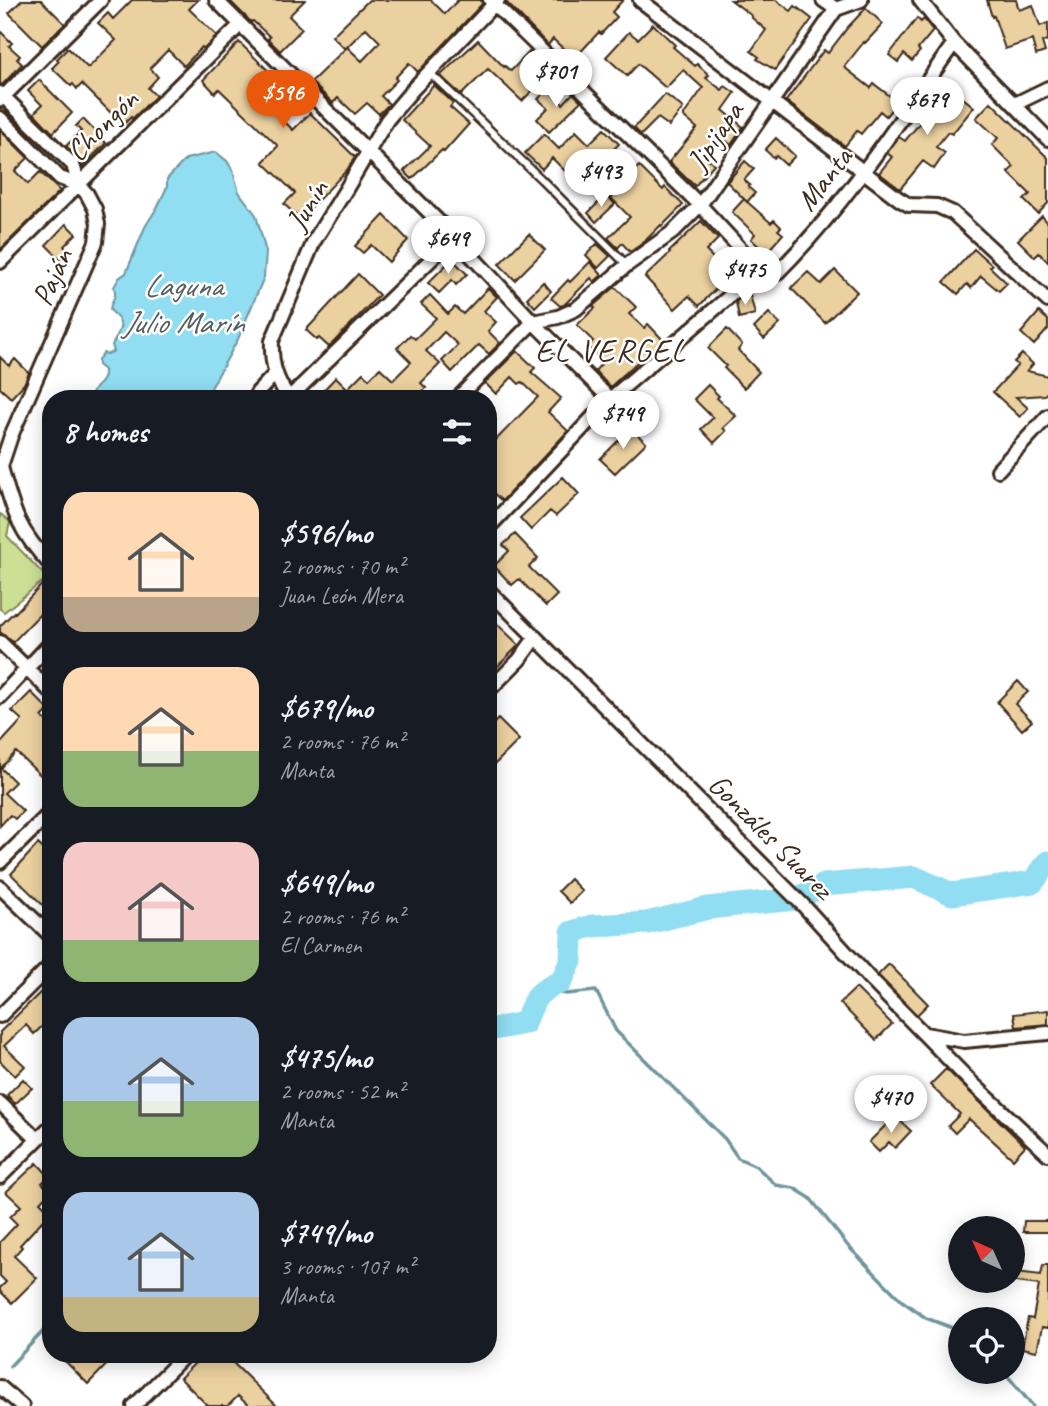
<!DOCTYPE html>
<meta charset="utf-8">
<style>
body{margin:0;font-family:Caveat,sans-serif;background:#20242c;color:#f1f3f6;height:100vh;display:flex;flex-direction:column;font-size:26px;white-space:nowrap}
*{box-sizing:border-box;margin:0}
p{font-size:23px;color:#9ea1a6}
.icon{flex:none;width:38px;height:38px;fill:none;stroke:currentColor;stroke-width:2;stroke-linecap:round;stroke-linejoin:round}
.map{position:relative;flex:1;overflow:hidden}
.drawer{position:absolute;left:42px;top:390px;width:455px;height:973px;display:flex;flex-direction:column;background:#171b24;border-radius:28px;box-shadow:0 4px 18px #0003}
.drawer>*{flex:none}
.needle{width:46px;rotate:315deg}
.controls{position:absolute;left:948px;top:1216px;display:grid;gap:14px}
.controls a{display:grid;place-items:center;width:77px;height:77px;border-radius:50%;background:#171b24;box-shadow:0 4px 18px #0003;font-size:35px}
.price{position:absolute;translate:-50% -60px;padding:0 16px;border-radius:24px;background:#fff;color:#222;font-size:23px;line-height:46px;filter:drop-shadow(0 2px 4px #0008)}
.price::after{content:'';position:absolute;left:50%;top:42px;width:21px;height:16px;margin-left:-10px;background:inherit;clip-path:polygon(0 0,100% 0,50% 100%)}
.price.selected{background:#ea580c;color:#fff}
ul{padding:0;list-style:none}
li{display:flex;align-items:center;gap:21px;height:175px;padding:0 21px}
li span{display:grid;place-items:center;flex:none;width:196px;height:140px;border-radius:21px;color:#555}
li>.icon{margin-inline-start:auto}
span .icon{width:84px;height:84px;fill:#fffc;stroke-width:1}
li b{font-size:30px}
h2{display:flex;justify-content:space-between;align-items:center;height:84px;padding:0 21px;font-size:30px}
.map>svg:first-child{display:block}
.green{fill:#cce095;stroke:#84855a;stroke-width:2}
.water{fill:#91ddf2;stroke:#6f959d;stroke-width:2}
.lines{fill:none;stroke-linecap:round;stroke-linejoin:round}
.stream{stroke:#6f959d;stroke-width:3.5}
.river{stroke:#91ddf2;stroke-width:23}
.building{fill:#ecd1a0;stroke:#3b2a1e;stroke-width:2}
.lane-casing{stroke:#3b2a1e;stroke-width:11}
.street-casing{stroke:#3b2a1e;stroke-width:18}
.lane{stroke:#fff;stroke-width:6}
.street{stroke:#fff;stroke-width:12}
.labels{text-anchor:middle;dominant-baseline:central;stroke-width:5;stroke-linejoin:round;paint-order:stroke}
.street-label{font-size:30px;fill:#3b2a1e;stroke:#fff}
.water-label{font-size:32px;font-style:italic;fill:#55605e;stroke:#fff}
.neighbourhood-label{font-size:32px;letter-spacing:2px;fill:#3b2a1e;stroke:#fff}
</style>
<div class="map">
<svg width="1048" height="1406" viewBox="0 0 1048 1406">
<rect width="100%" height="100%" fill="#fff"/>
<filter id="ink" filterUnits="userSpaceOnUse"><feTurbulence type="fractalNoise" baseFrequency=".0143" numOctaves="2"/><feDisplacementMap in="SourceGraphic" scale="14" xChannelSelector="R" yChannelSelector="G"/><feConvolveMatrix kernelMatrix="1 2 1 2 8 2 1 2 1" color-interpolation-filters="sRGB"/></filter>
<g filter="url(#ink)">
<path class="green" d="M0,514L2,515L10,522L7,536L47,578L4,612L0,609Z"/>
<path class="water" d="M216,152L227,161L233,171L239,192L256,215L266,252L264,277L238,339L205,399H91C92,383 105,387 104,370L98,365V360L103,353L108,354L114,351L112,345C121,328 126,324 110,310C110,300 118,299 114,287L119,278L126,273L145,227L158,206L167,187V179L186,159Z"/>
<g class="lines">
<path class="stream" d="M545,989L566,994L596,991L616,1031L725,1139L738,1158L756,1166L776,1185L794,1188L810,1198L848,1246L902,1301L926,1318L955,1329L961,1334
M10,1366L51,1323
M1004,1372L1033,1406"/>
<path class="river" d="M488,1030L525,1023C535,998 535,992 561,982L571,961L572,932L592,926L647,923L708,908L796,899L824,885L914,877L952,894L1033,882L1048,862"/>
</g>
<path class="building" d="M22,0H41L65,24L42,46L9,13Z
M132,0H198L189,9L217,36L204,49L202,47L184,66L168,50L150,68L158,77L148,88L156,96L132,119L131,117L123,125L82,84L77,89L73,84L71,86L52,68L59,61L57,59L68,48L88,68L116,40L98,23L108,13L113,19Z
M229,0H305L289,16L302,29L280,51L268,39L270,37L253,21L251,22Z
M369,0H431L445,14L458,0H481L482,4L418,72L409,63L395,78L397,80L381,96L389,104L379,114L367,103L355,114L338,98L333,103L311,82L347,47L362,61L380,42L366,28L345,49L332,36Z
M507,0H623L612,12L617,17L601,34L599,32L574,59L553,39L548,45L506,2Z
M731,0H776L791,11L795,6L812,19L775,70L757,59L759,57L751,51L766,30L751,17L752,16Z
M987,0H1016L1019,10L1033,5L1040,26L1048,23V40L1042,42L1045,52L1036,55L1032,40L1005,49L994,16L992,17Z
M866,8L883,24L865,43L864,42L844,67L871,88L874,84L890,96L898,85L907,93L901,101L899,100L886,116L880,111L861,134L857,131L845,146L786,101L824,50L828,53L848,27Z
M917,18L921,22L924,19L933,31L918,49L920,51L912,61L904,54L898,62L889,55Z
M653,24L675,45L673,47L695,66L697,64L709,75L706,78L722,90L725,86L735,93L723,110L743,127L731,145L720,136L704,155L714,164L695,186L669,162L697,128L683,116L703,88L683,70L666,88L638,64L627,76L606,57L629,32L638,39Z
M0,31L12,43L9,46L20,56L17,59L22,64L2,85L0,84Z
M478,40L504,67L505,66L511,71L529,52L541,62L524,80L534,89L522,101L488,69L461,95L442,77L441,75Z
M239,42L294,96L277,114L293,130L310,113L355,157L347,170L300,219L284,204L295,193L263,162L278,146L219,89L215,93L203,80Z
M39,80L72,113L53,133L34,113L42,105L28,91Z
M946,84L974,107L952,134L948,132L936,147L945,153L934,169L923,161L900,189L879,173L892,157L887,153L899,137L905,141L933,107L930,104Z
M434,85L453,103L450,107L469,124L444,152L442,150L412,179L404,171L430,146L402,120Z
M548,89L563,104L573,93L581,101L549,132L537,119L548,108L538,99Z
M665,94L683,108L669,126L658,118L641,135L634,128Z
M991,102L1048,158V203L1038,214L1024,200L1030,194L1008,172L1014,167L992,145L998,138L976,118Z
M83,119L106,143L83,166L79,159L66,146L81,131L76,126Z
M604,129L619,144L596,166L594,164L576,182L552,158L542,169L525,153L544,134L559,149L576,131L589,144Z
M0,130L28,158L15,171L28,184L40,172L60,191L0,250Z
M776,138L795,156L786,165L776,156L774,158L765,150Z
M745,161L754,169L744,180L750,185L748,187L755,193L747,202L727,182Z
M639,166L663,190L665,187L683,205L662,226L661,225L643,243L630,252L622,243L618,248L608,238L630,217L611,198L628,181L626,179Z
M608,197L615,204L596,222L588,213L601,200L603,202Z
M744,199L771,223L774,220L781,227L778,230L783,234L766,253L751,239L755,234L732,212Z
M384,215L408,240L389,262L371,245L363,253L355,246Z
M1042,216L1048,223V262L1039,253L1035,257L1018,240Z
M701,221L718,239L706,251L720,265L717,268L727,278L699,306L689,296L675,309L645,277L670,253L669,252Z
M66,224L76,234L64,246L69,252L61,260L46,245Z
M529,234L545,250L515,280L499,264Z
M597,244L610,256L598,268L586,255Z
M974,249L992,265L990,267L1007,283L999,291L981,276L971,288L967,284L958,294L944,282Z
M452,259L467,274L456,285L452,280L439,293L428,283Z
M590,262L602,275L594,282L591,278L564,305L560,306L551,298L568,280L570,282Z
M835,270L857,292L825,323L791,288L808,272L821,284Z
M358,274L379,295L329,347L319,338L317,340L306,330Z
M543,282L551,291L535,307L527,298Z
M615,287L636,307L629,314L644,328L648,324L664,341L644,358L643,357L610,387L595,371L603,362L588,346L593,341L577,325L595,308L593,306Z
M488,288L497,297L484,311L496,322L488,331L500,343L489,354L479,345L452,372L442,361L458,345L444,332L426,351L440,364L421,383L426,388L415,399H349L343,393L363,373L369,379L380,368L393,380L411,362L397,348L410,335L415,339L436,318L421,304L430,295L448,314L455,307L463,314Z
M750,295L755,314L739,318L736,302L741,297Z
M1039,312L1048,320V329L1034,345L1021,333Z
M769,313L780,324L764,339L754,328Z
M727,329L742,345L738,350L759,372L744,388L724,368L726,366L708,348Z
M517,351L535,368L531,372L561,398L548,412L568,431L502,501L488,488V448L538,397L522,382L519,384L512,377L496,394L485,383Z
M1022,354L1033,364L1027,371L1048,376V392L1044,395L1016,397L1028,408L1020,417L993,392L1018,365L1014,362Z
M0,357L9,366L15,359L29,373L24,384L11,398L0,388Z
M336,377L346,387L334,399H315Z
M708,385L719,396L717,398L736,416L723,428L726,431L714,443L701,429L713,418L694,399Z
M631,428L646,443L615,473L600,459Z
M563,477L579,494L556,516L550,511L531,530L520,518Z
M515,534L538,558L529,567L557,595L546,606L519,579L512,585L494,566L509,551L503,545Z
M51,575V615L45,609L13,642L0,632V626L14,612L15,613Z
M488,615L519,645L495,669L488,663Z
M1018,681L1028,692L1015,704L1032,721L1022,730L997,702Z
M31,692L49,710L42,717L51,725V785L16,752L1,768L15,782L4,793L23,811L15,819L10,815L0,826V744L22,720L12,711Z
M498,719L519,740L488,771V729Z
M38,844L51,856V913L11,874Z
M570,879L582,891L570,903L558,891Z
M889,964L928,1004L917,1015L878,975Z
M51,982V1018L34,1034L26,1025L4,1046L25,1066L15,1076L0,1061V1032Z
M856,988L892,1024L876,1040L840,1003Z
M1048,1010V1024L1016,1027L1014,1014Z
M946,1069L1025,1146L1013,1159L969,1119L955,1133L948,1126L960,1114L930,1085Z
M23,1079L32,1088L15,1104L7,1095Z
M895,1116L911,1131L895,1148L889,1142L879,1152L869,1142Z
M37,1163L49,1176L42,1183L50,1191L40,1202L51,1213V1220L46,1225L42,1221L20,1245L22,1247L14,1256L37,1278L12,1303L0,1291V1288L6,1282L0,1276V1242L17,1224L10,1217L21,1206L6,1192Z
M1024,1221H1048V1232H1023Z
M1043,1265H1048V1328L1042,1327L1037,1351L1022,1348L1028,1318L1033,1319L1039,1285L1015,1282L1016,1272L1041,1275Z
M58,1354H117L88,1384Z
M204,1354H224L277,1406H249L238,1396L228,1406H208L180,1378Z"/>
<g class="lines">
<g class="lane-casing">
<path id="lane" d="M430,73L542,180L627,265"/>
</g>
<g class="street-casing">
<path id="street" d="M216,0L454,237L533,322L610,399
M490,0L700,205L760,270L777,273C846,204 898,123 954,43
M640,0L899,199L909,205L937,206L953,213L1048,301
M823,0L836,9
M920,0L954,43L1048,139
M836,9L861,0
M0,93L73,165L79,185L87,194L95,209L98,224L96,242L11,436L0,469
M0,100L101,0
M1015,104L1048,88
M0,118L60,178L79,185
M0,262L240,25
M289,398L454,237
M254,399L258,392L275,374
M290,399C276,381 271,364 272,341L314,241L345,191L387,120L414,88L498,0
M457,399L533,322L558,317L576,309L627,265L673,232L700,205L836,9
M1,467C13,511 18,531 51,565
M998,470L1048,416
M488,528L610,399L760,270
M488,590L803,905L870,979L971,1082L1048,1154
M0,642L51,692
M488,691L519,660L535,638
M0,697L51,643
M0,862L51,812
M0,887L51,936
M0,1016L51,965
M925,1034L964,1041L1048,1033
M0,1103L37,1139
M0,1177L51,1126
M0,1387L22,1406
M134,1406L186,1354"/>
</g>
<use href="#lane" class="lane"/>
<use href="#street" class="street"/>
</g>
</g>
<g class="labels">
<g class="street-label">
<text transform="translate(102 125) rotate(-45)">Chongón</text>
<text transform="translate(715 136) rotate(-56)">Jipijapa</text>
<text transform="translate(824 179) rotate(-52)">Manta</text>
<text transform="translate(307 205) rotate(-59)">Junín</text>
<text transform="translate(52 277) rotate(-66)">Paján</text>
<text transform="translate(771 836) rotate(45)">Gonzáles Suarez</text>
</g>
<g class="water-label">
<text x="183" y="285">Laguna<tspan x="183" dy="37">Julio Marín</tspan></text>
</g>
<g class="neighbourhood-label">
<text x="611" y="350">EL VERGEL</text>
</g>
</g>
</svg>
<div class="controls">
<a><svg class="needle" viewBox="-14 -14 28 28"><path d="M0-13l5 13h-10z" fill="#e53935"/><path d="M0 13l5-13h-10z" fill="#9ea1a6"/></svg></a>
<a><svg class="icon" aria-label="locate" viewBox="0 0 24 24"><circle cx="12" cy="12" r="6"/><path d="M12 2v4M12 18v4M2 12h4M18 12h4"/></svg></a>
</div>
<b class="price" style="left:556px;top:109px">$701</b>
<b class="price selected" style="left:283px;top:130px">$596</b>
<b class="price" style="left:927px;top:137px">$679</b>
<b class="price" style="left:601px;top:209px">$493</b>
<b class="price" style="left:448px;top:276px">$649</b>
<b class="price" style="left:745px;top:307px">$475</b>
<b class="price" style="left:623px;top:451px">$749</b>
<b class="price" style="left:891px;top:1135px">$470</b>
<section class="drawer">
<h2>8 homes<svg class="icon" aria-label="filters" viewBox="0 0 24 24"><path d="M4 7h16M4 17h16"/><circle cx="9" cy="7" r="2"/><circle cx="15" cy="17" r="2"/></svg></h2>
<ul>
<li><span style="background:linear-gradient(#ffd9b3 75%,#b9a48a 0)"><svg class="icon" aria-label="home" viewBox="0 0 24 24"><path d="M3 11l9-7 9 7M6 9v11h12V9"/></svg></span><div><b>$596/mo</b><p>2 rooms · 70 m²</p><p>Juan León Mera</p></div></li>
<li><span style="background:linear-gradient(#ffd9b3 60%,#8fb573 0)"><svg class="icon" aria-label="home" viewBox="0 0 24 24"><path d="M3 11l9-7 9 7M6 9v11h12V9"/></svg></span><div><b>$679/mo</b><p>2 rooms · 76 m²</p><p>Manta</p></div></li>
<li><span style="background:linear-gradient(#f6c9c9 70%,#8fb573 0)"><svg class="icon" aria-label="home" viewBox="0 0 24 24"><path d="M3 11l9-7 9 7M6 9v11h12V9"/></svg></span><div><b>$649/mo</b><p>2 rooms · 76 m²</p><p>El Carmen</p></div></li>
<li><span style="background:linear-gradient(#a9c7e8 60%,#8fb573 0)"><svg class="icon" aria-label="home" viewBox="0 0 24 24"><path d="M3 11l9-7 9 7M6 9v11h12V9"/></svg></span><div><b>$475/mo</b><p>2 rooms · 52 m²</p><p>Manta</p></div></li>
<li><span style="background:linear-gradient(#a9c7e8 75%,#c2b280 0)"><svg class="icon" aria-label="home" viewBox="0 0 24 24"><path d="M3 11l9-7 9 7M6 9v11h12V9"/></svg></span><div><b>$749/mo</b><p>3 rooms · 107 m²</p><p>Manta</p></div></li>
</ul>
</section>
</div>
